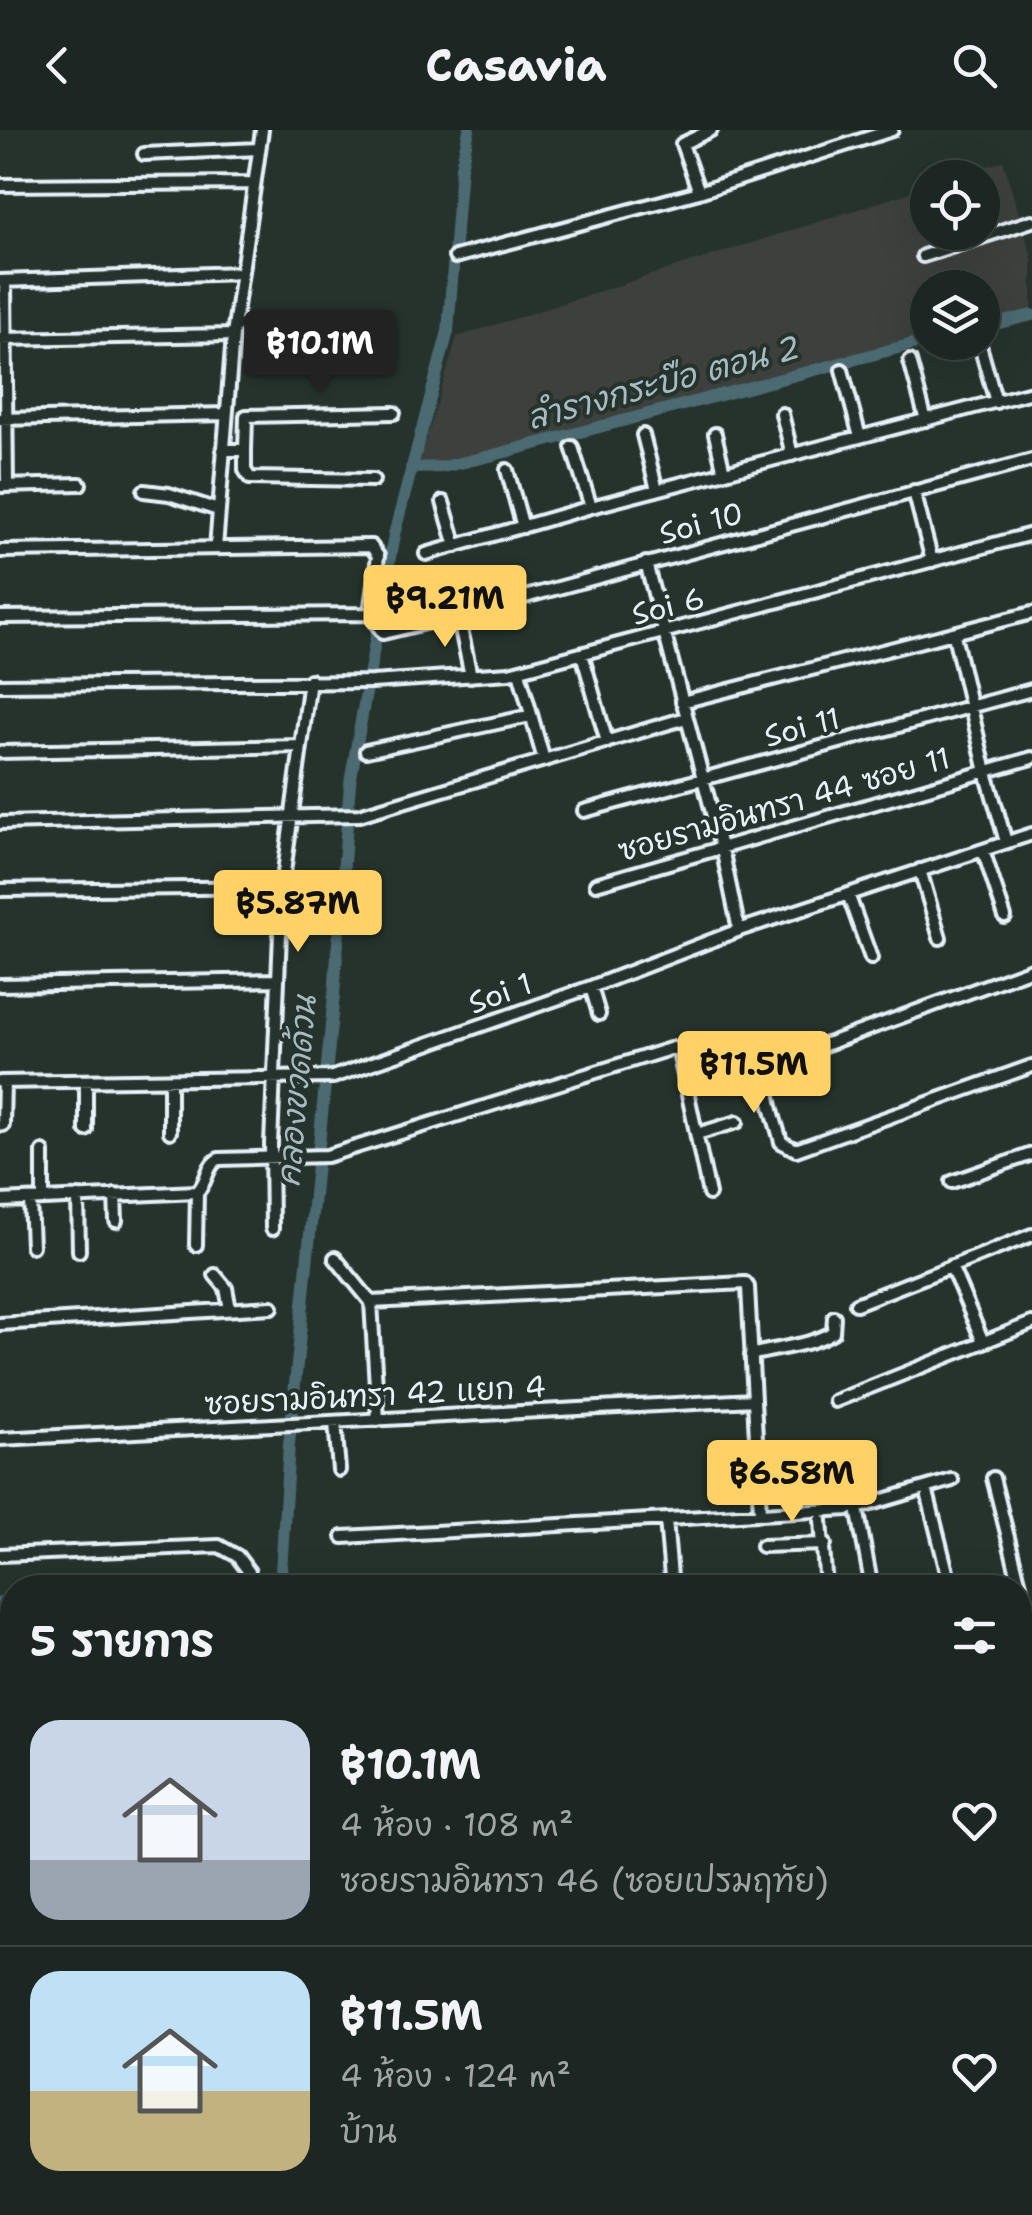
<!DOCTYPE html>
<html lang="th">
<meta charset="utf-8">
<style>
body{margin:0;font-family:"Shantell Sans","Playpen Sans Thai",sans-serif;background:#29322f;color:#f1f3f6;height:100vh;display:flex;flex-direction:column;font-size:38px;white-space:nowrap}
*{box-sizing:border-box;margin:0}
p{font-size:32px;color:#a0a5a5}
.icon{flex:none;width:55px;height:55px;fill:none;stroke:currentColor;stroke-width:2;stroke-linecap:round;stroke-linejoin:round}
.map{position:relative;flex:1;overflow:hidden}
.drawer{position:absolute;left:0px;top:1445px;width:1032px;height:640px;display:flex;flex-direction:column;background:#1c2622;border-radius:40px 40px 0 0;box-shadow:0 10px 40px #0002,0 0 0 2px #3a4340}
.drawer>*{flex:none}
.fabs{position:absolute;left:910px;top:30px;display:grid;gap:20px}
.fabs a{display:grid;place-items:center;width:90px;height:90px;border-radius:50%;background:#1c2622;box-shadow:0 10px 40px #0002,0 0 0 2px #3a4340;font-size:50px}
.price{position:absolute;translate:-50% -85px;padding:0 22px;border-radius:10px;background:#ffd166;color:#111;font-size:32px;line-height:65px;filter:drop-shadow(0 2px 5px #0008)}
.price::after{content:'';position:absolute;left:50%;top:60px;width:30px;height:22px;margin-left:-15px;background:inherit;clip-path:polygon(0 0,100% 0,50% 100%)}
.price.current{background:#222;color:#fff}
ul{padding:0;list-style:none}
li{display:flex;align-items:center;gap:30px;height:250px;padding:0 30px}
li+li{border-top:2px solid #3a4340}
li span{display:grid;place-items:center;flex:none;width:280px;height:200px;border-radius:30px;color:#555}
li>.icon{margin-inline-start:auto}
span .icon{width:120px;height:120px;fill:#fffc;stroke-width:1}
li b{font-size:42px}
h2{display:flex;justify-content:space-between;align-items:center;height:120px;padding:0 30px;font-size:42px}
header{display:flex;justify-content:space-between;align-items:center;height:130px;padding:0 30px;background:#1c2622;font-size:45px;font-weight:700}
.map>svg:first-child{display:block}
.built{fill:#3c413e}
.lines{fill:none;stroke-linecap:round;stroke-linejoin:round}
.canal{stroke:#4b6a71;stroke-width:12}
.street-casing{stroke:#e8f1f8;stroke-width:18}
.secondary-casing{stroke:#e8f1f8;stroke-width:21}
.primary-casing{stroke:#e8f1f8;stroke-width:22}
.street{stroke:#26332d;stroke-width:10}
.secondary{stroke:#26332d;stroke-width:14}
.primary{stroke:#26332d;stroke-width:15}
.rail-casing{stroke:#e8f1f8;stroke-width:8}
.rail{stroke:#26332d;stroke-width:4;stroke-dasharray:11;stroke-linecap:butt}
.labels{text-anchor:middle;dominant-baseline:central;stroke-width:8;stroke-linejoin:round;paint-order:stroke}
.street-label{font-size:30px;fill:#e8f1f8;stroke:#26332d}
.water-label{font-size:32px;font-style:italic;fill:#a9bbc2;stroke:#26332d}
</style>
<header><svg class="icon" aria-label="back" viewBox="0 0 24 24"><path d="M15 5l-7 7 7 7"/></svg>Casavia<svg class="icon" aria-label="search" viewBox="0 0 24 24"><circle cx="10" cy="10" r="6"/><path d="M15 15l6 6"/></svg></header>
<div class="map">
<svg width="1032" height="2085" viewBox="0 0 1032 2085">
<rect width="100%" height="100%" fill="#26332d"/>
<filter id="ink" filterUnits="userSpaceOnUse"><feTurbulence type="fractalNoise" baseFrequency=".01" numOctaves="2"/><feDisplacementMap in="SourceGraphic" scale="20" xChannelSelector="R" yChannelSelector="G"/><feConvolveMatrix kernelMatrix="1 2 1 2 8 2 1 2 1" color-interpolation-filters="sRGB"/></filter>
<g filter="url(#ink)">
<path class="built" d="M1003,31L1032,128V181L983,194L982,158H928L927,208L623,289L449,331L419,334L457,207L927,57L928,102H982V48L954,47Z"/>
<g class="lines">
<path class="canal" d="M982,197L1032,185
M411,338L443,337L490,326L928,210
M280,1458L289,1314L334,865L350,653L394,405L448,201L461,37L469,0
M0,1473H12
M47,2072L55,2077L110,2085"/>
<g class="street-casing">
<path id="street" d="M711,0L682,14L699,62L892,0
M144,24L259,19
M0,55L253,53
M923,126L1032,91
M455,127L699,62
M0,151L241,143
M5,151L7,356
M235,195L285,199
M0,209L233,205
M979,212L996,272
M910,231L926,290
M842,240L860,307
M782,284L792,325
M0,289L226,284
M715,304L724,342
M643,305L657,360
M572,317L591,377
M223,320H245V340L250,348L373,350
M245,320L246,286L394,283
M507,340L523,397
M1,356L80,354
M144,361L169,364L218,380
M914,361L932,431
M443,372L456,416
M216,418L233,205L262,0
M0,421L371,416L378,426L370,484L383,503L458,485L1032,330
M426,424L591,377L1032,262
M646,433L724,728L739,800
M458,485L471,546
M0,487L370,484
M954,505L986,642L1006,712
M582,524L607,612
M519,542L544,630
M0,555L372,552L509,543L1032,404
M682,572L1032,483
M366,621L530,586
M0,622L300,616
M584,681L1032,560
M0,693L359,685L686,588
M983,720L1005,787
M920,740L940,808
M596,754L1032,628
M0,760L282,757
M848,764L871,828
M1032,839L775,933C758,951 776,990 781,1012L796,1020L1032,936
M0,855L277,850
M591,857L599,884
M170,950V1002
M86,951V1000
M0,952L333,947L591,857L739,800L1032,704
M3,995L4,952
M697,1004L737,992
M43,1022V1069
M952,1052L1032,1024
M115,1065L116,1091
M78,1067L79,1121
M30,1070L32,1116
M0,1071L197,1062C208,1052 206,1035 219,1029L327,1026L673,918L679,922L709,1064
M272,1099L271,1014L282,757L310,550
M196,1115L197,1062
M335,1128L371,1172L378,1290
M951,1136L983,1212
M215,1145L226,1158L230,1179
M371,1172L745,1153L748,1157L760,1383
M856,1174L1032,1105
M0,1194L272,1177
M751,1225C778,1217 808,1217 833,1202L834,1187
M835,1271L1032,1193
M335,1292L339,1340
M0,1309L754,1270
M993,1348L1021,1459
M928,1366L951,1458
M666,1390L672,1458
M821,1390L826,1458
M343,1407L849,1379
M762,1416L825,1414
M0,1425L219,1416L237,1426L249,1442
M514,1455V1458
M591,1455V1458
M872,1458L857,1378L952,1350
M1020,1801L1032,1802
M0,1841L12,1813
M1020,1930L1032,1957
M0,1997L12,2005
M0,2058L12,2037
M651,2085L652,2072
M757,2085L762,2072"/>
</g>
<g class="secondary-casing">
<path id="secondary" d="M1020,1575L1032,1570
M0,1629H12"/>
</g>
<g class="primary-casing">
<path id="primary" d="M0,1730L12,1741
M0,1782L12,1794
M313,2072L326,2085
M366,2072L379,2085"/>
</g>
<use href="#street" class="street"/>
<use href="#secondary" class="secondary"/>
<use href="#primary" class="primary"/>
<g class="rail-casing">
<path id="rail" d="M0,1761L12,1773
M333,2072L346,2085"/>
</g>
<use href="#rail" class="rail"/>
</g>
</g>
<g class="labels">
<g class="street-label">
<text transform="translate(701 393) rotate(-15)">Soi 10</text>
<text transform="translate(668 476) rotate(-14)">Soi 6</text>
<text transform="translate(802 597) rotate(-15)">Soi 11</text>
<text transform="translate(784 674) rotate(-16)">ซอยรามอินทรา 44 ซอย 11</text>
<text transform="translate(500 863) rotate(-20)">Soi 1</text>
<text transform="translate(375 1265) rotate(-3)">ซอยรามอินทรา 42 แยก 4</text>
</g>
<g class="water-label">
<text transform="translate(663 252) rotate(-15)">ลำรางกระบือ ตอน 2</text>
<text transform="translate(296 961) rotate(-85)">คลองขวดด้วน</text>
</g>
</g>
</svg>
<div class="fabs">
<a><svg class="icon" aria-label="locate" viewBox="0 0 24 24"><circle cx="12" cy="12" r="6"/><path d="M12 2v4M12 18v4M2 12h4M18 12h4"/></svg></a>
<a><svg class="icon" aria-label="layers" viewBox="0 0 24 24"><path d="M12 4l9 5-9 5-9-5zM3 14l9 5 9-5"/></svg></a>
</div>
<b class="price current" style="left:320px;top:265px">฿10.1M</b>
<b class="price" style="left:445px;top:520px">฿9.21M</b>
<b class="price" style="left:298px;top:825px">฿5.87M</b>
<b class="price" style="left:754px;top:986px">฿11.5M</b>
<b class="price" style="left:792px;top:1395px">฿6.58M</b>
<section class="drawer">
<h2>5 รายการ<svg class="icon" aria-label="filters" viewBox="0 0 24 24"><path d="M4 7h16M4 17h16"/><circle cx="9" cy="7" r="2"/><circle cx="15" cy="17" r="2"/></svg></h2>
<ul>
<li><span style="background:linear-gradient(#c9d6e8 70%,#9aa5b1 0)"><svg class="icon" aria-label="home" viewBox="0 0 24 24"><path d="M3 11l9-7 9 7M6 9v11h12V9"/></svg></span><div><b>฿10.1M</b><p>4 ห้อง · 108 m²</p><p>ซอยรามอินทรา 46 (ซอยเปรมฤทัย)</p></div><svg class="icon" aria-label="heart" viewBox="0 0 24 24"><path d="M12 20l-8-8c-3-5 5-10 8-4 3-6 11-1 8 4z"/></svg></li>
<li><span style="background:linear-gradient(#bfe0f5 60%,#c2b280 0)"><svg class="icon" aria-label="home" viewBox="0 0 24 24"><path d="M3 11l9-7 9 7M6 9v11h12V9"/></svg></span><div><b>฿11.5M</b><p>4 ห้อง · 124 m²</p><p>บ้าน</p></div><svg class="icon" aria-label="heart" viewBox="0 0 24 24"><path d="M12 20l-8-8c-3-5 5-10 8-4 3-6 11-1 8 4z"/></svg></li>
</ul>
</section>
</div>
